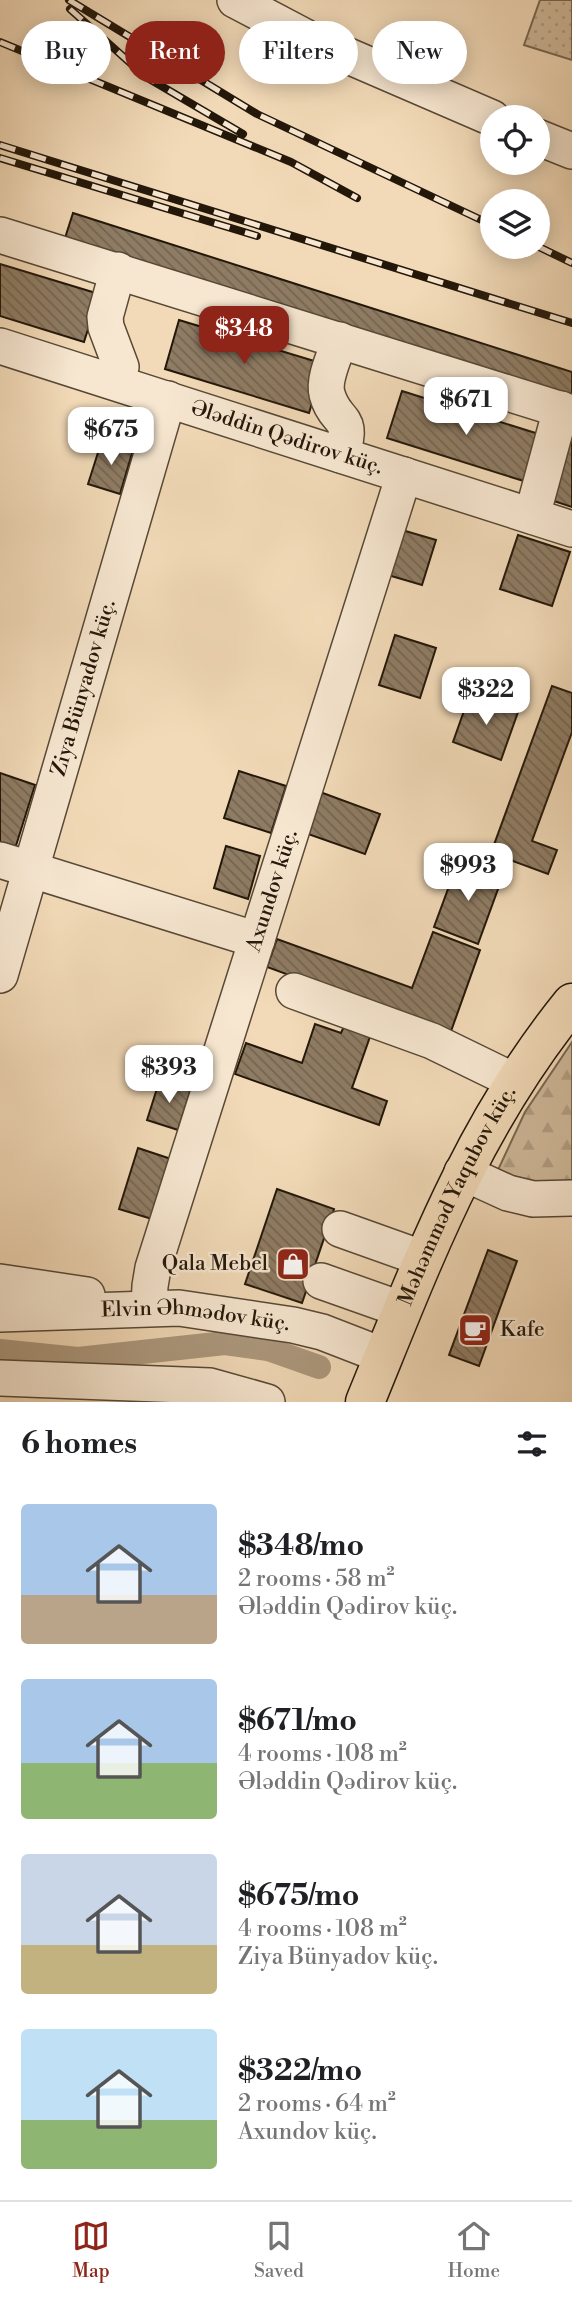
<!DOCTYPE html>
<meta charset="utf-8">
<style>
body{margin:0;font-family:"Libre Bodoni",serif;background:#f2f2f2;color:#202124;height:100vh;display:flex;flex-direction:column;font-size:26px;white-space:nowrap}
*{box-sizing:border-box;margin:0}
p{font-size:23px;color:#757577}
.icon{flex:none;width:38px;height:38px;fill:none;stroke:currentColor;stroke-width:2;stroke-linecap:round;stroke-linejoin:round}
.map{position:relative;height:1402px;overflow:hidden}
.sheet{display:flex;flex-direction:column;background:#fff;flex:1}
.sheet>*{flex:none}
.top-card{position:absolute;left:21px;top:21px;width:530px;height:63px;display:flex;gap:14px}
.buttons{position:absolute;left:480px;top:105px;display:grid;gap:14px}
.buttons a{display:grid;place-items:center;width:70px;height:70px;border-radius:50%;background:#fff;box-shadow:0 4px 18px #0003;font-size:35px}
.price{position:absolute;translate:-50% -60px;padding:0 16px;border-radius:14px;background:#fff;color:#222;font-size:23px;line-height:46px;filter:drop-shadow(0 2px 4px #0008)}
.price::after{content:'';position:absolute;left:50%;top:42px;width:21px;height:16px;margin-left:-10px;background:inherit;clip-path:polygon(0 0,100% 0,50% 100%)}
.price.active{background:#8f2418;color:#fff}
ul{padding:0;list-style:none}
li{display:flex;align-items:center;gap:21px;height:175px;padding:0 21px}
li span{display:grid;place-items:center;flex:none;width:196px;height:140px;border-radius:7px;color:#555}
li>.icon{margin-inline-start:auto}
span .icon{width:84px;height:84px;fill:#fffc;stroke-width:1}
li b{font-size:30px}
h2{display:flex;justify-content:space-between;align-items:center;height:84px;padding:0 21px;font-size:30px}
.pill{padding:0 24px;border-radius:32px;background:#fff;box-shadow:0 4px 18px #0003;font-size:24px;line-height:63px}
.pill.active{background:#8f2418;color:#fff}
.dock{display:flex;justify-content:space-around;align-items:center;height:98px;border-top:2px solid #e0e0e0;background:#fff;font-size:19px;color:#757577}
.dock a{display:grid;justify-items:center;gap:4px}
.dock .active{color:#8f2418}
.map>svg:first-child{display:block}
.grass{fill:url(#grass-dots);stroke:#796852;stroke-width:2}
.forest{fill:url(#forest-firs);stroke:#796852;stroke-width:2}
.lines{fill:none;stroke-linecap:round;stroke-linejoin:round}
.canal{stroke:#ac987d;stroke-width:24}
.building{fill:url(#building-back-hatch);stroke:#23170a;stroke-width:2}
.minor-casing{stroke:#574836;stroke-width:38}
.major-casing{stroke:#23170a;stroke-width:41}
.minor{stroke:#f7e7d1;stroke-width:35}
.major{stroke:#f2dab8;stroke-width:38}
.rail-casing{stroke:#23170a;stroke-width:8}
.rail{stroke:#f7e7d1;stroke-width:5;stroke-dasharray:16;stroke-linecap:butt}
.labels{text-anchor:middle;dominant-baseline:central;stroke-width:5;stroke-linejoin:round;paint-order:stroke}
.street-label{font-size:21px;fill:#23170a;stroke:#f7e7d1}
.poi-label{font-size:21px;fill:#23170a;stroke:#f7e7d1;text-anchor:end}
</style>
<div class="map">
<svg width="572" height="1402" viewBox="0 0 572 1402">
<defs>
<pattern id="grass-dots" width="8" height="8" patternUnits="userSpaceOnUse" patternTransform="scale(1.75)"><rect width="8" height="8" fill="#cfb99a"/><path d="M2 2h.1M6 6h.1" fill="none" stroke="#b19e83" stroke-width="1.8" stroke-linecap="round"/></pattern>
<pattern id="forest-firs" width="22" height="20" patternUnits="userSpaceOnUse" patternTransform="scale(1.75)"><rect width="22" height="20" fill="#cfb99a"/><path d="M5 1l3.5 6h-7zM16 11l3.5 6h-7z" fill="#b19e83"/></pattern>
<pattern id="building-back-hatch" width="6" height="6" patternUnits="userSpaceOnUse" patternTransform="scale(1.75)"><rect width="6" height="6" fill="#8f7c64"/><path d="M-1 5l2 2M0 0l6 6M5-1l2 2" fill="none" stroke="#746551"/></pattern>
</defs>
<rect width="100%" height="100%" fill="#f2dab8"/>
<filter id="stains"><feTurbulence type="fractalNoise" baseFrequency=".00286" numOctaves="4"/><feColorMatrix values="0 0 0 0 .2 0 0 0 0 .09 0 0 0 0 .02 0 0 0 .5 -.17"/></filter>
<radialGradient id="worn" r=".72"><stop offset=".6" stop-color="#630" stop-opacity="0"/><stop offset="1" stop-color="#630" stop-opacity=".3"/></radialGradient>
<path class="grass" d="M540,0H572V60L524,45Z"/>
<path class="forest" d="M572,1042V1183H540L497,1172L525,1112Z"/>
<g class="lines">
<path class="canal" d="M0,1351L78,1359L225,1343L268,1349L319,1367"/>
</g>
<path class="building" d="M73,213L572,372V399L65,238Z
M0,264L99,294L84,342L0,316Z
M179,320L324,364L309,413L165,369Z
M402,391L545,436L530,483L387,438Z
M569,436L572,437V507L548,499Z
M102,440L133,450L120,494L88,484Z
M402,530L436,540L422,585L388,575Z
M518,535L570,552L552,606L500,589Z
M395,635L436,648L420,698L379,685Z
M552,686L572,693V732L532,841L557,850L548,874L491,853Z
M470,694L518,712L501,760L453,742Z
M239,771L286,786L271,833L224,818Z
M0,773L35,785L14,852L0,848Z
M320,792L380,814L365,854L305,833Z
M226,846L260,856L248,899L214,888Z
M458,862L502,878L478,944L434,927Z
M433,932L480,950L450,1034L267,967L277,939L412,988Z
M346,1022L372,1031L352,1088L387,1101L379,1125L235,1074L246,1043L302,1063L315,1024L341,1033Z
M160,1079L191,1089L178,1130L147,1120Z
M138,1148L171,1159L152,1219L119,1209Z
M277,1189L334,1209L302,1303L245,1284Z
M488,1250L517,1261L479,1366L449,1355Z"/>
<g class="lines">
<g class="minor-casing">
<g id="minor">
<path d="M235,0L309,39L492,118"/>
<path d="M537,137L572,151"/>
<path d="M0,235L572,413"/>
<path d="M340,340C335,355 323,379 327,394C335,425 356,414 341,455"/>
<path id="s1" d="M0,346L572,529"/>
<path d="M115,382L121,367L106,327L105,317L118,270"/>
<path d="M532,516L561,409"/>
<path d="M0,860L257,940"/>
<path id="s2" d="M0,975L168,399"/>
<path d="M294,991L432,1041L514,1081"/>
<path d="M462,1172L508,1193L533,1199L572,1198"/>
<path d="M340,1229L424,1259"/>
<path d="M321,1281L403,1310"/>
<path d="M0,1282L87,1295"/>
<path id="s3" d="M149,1308L150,1286L153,1268L404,475"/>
<path id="s4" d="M0,1314L179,1308L293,1325L322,1332L384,1356"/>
<path d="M0,1378L210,1386L267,1402"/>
</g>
</g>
<g class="major-casing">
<g id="major">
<path id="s5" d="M365,1402C424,1258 472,1126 572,1003"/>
</g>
</g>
<use href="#minor" class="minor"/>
<use href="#major" class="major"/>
<g class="rail-casing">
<path id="rail" d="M69,0L257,114L492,225
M70,9L146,77L243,134
M0,42L291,162L357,198
M0,145L572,323
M0,158L257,236
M537,246L572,263"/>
</g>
<use href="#rail" class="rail"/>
</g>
<defs>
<g id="shop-square" transform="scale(1.75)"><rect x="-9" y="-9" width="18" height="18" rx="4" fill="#8f2418" stroke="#f7e7d1"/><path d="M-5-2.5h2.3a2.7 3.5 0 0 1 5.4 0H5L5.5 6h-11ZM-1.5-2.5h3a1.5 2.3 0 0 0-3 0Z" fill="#fff"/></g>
<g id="cafe-square" transform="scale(1.75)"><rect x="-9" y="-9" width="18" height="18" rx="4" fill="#8f2418" stroke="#f7e7d1"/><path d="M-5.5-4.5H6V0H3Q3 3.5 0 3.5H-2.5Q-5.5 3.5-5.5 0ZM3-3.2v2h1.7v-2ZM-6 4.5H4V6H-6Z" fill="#fff"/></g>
</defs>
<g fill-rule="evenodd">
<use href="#shop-square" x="293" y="1264"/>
<use href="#cafe-square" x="475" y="1330"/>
</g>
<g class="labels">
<g class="street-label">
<text stroke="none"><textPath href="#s1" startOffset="301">Ələddin Qədirov küç.</textPath></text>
<text stroke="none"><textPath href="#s2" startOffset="299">Ziya Bünyadov küç.</textPath></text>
<text stroke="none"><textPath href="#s3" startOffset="436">Axundov küç.</textPath></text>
<text stroke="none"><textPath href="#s5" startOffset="226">Məhəmməd Yaqubov küç.</textPath></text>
<text stroke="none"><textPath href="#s4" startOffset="196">Elvin Əhmədov küç.</textPath></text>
</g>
<g class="poi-label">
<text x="268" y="1264">Qala Mebel</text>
<text x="500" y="1330" text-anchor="start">Kafe</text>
</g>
</g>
<rect width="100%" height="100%" filter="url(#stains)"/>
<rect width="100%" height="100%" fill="url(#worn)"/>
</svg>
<div class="buttons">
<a><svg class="icon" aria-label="locate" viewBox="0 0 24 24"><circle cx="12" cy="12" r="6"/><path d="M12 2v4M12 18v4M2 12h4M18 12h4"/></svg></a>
<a><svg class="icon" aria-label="layers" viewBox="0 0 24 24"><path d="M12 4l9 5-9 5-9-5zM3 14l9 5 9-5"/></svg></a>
</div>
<b class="price active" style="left:244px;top:366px">$348</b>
<b class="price" style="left:466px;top:437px">$671</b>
<b class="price" style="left:111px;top:467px">$675</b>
<b class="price" style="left:486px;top:727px">$322</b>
<b class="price" style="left:468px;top:903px">$993</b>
<b class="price" style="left:169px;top:1105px">$393</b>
<div class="top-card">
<a class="pill">Buy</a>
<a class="pill active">Rent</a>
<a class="pill">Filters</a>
<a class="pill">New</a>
</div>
</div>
<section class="sheet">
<h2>6 homes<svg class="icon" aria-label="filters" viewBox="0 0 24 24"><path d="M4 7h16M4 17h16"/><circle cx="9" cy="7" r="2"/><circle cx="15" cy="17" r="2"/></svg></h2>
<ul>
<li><span style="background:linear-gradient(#a9c7e8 65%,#b9a48a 0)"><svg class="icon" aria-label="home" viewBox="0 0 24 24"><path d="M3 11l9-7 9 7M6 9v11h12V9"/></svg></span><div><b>$348/mo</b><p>2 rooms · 58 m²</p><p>Ələddin Qədirov küç.</p></div></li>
<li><span style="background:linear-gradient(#a9c7e8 60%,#8fb573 0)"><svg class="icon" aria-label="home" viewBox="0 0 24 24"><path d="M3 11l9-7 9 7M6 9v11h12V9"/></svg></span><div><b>$671/mo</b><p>4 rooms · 108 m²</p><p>Ələddin Qədirov küç.</p></div></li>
<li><span style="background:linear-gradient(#c9d6e8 65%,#c2b280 0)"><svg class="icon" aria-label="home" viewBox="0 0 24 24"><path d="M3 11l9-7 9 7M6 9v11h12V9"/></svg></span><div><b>$675/mo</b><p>4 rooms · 108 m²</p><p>Ziya Bünyadov küç.</p></div></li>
<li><span style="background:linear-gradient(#bfe0f5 65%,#8fb573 0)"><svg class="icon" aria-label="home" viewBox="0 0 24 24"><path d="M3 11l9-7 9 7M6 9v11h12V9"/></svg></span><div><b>$322/mo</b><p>2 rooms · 64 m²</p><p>Axundov küç.</p></div></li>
</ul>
</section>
<nav class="dock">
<a class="active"><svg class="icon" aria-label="map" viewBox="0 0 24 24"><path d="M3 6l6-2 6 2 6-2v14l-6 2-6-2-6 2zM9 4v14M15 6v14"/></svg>Map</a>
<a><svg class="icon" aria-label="saved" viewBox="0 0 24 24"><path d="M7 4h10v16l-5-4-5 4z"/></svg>Saved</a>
<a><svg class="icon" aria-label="home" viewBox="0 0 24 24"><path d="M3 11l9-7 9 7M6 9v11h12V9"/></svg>Home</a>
</nav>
